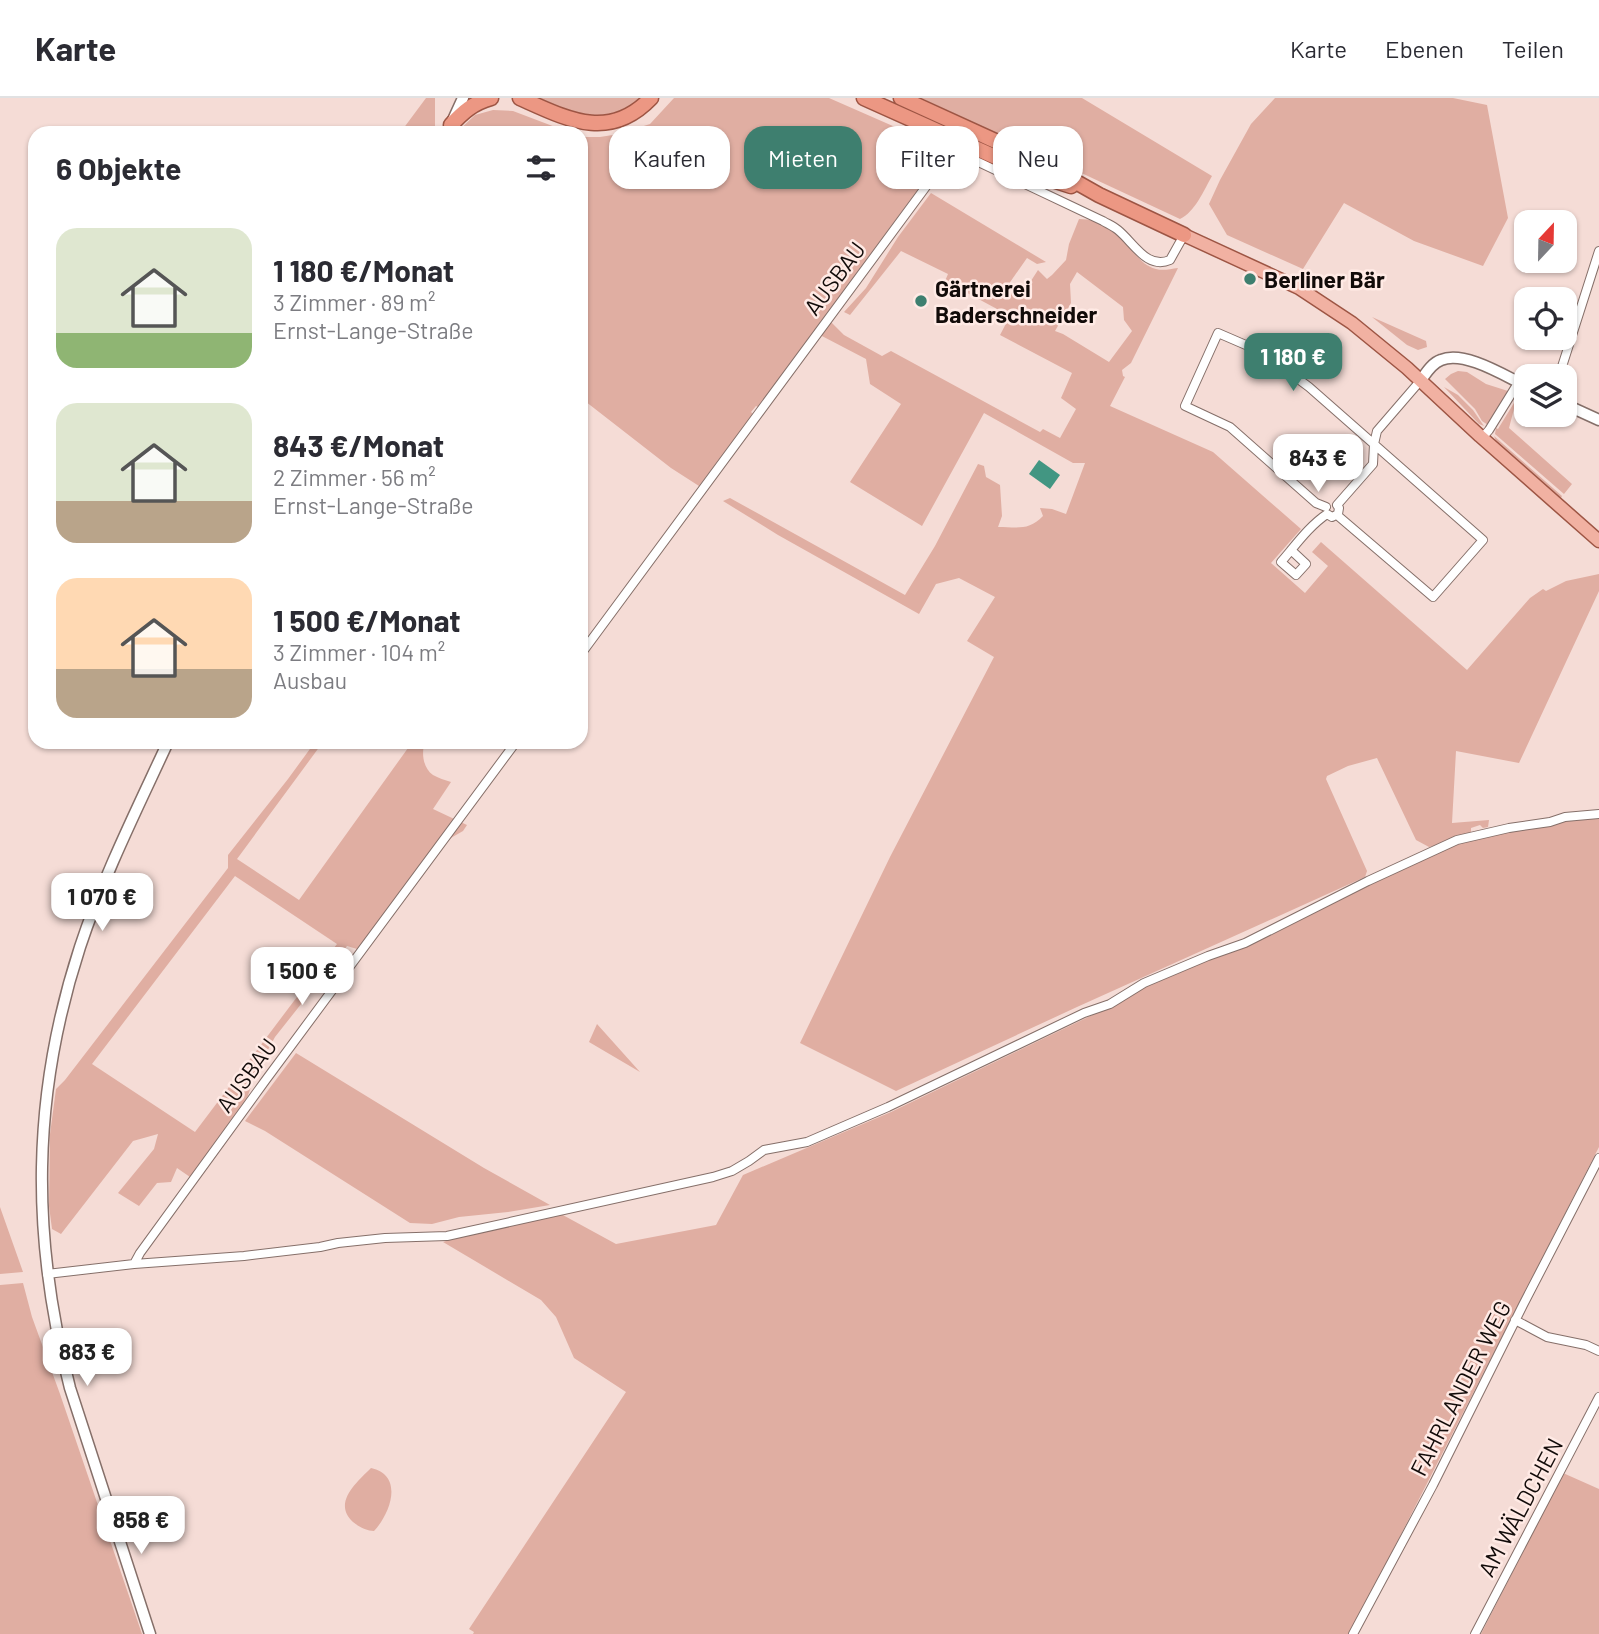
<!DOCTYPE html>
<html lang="de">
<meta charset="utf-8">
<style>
body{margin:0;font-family:Barlow,sans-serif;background:#f7f7f7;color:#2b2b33;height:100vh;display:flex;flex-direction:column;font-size:26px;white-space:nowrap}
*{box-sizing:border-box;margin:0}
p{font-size:23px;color:#7c7c81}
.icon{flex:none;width:38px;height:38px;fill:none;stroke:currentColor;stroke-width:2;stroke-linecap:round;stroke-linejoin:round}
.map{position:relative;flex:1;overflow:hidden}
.drawer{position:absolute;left:28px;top:28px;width:560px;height:623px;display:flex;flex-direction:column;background:#fff;border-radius:21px;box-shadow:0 2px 5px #0004}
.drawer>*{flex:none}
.guide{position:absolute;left:609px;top:28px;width:665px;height:63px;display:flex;gap:14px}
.needle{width:46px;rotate:22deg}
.fabs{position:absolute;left:1514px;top:112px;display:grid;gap:14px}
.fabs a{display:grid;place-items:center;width:63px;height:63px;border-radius:14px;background:#fff;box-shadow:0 2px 5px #0004;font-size:35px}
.price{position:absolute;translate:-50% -60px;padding:0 16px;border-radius:14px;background:#fff;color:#222;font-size:23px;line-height:46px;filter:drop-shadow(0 2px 4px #0008)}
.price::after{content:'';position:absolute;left:50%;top:42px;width:21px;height:16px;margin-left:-10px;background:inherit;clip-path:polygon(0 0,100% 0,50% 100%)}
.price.selected{background:#3e7f6f;color:#fff}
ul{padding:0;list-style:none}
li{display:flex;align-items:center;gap:21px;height:175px;padding:0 28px}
li span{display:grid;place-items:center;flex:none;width:196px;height:140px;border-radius:21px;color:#555}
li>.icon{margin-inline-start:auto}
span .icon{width:84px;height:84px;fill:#fffc;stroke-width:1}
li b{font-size:30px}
h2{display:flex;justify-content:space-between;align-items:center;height:84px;padding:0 28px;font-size:30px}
.pill{padding:0 24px;border-radius:21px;background:#fff;box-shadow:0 2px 5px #0004;font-size:24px;line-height:63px}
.pill.selected{background:#3e7f6f;color:#fff}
header{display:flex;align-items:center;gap:42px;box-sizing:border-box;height:98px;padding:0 35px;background:#fff;border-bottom:2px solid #e1e1e2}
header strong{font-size:33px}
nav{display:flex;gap:38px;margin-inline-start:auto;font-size:24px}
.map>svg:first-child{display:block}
.green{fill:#e0aea2;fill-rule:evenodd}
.water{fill:#429682}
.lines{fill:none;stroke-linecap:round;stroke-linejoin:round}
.minor-casing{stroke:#856f69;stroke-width:10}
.secondary-casing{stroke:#856f69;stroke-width:13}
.primary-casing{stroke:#9d5544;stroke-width:15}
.trunk-casing{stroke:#9d5544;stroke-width:17}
.minor{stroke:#fff;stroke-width:8}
.secondary{stroke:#fff;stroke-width:10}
.primary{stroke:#f1b1a2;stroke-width:12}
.trunk{stroke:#ec9783;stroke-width:14}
.poi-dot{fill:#3e7f6f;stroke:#ffeae5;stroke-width:2.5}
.labels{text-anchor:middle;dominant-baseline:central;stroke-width:5;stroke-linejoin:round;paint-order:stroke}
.street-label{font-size:23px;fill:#120b09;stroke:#ffeae5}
.poi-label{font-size:23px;font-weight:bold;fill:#120b09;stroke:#ffeae5;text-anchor:start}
</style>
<header>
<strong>Karte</strong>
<nav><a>Karte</a><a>Ebenen</a><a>Teilen</a></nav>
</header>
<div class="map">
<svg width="1599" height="1536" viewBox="0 0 1599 1536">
<rect width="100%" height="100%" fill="#f5dcd6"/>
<path class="green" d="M426,0H435V31L433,35H400Z
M540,0H644L614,19H582Z
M674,0H829L943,50L933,71L758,309L756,308L751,314L753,316L699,388L671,370L581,300V39H600L619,36L650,26Z
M921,0H1082L1212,78C1204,92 1195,114 1180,121Z
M1275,0H1453L1487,7L1508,120L1483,168L1414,143L1344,105L1303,171L1227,137L1209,106L1220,82L1251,26Z
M493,12L513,13L571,35H456L475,17Z
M931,95L1046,164L1037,166L1027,160L1006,190L1020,200L1038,172L1047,181L1052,177L1066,162L1069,146L1079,121C1101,121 1116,134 1130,150C1138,159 1144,168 1156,171C1163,173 1170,171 1178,170L1131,265L1122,272L1123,278L1125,279L1110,308L1213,354L1301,431L1271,465L1305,495L1328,468L1312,454L1321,444L1467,572L1530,500L1543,491L1546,493L1566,483L1599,476V493L1519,665L1456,653L1452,725L1489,722L1488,729L1483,730L1480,727L1471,730V735L1438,747L1429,749L1416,742L1377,660L1348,668L1327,678L1326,681L1367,773L1365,779L1077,909L896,993L800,945L890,759L994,559L967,543L995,499L959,480L936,486L919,516L778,437L723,403L730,400L905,497L935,448L978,366L984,368L986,379L1000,387L1002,418L998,429C1017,429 1029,433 1043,418L1040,410L1052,411L1066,416L1085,365H1073L984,315L922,428L850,384L901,306L870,286L866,261L820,237L831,224L844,237L882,258L891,253L1040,334L1043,331L1060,340L1076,311L1061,300L1072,275L1000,237L1010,218L945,183L948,176L901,153L850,217L844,214L866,190L898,139ZM1077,174L1123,209L1124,222L1132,233L1109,264L1063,236L1055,233L1071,205L1070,186Z
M1372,219L1426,243L1427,249L1418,252L1407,247Z
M1458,273L1467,274L1486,286L1508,293L1488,327L1482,323L1475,311L1445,281L1451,276Z
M1444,289L1458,297L1473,312L1484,328L1479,326Z
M1521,297L1526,300L1514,311L1509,330L1572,386L1564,396L1495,336L1496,330L1498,331L1517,300Z
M1494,338L1562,398L1561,400L1496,343Z
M315,644H323L237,761L299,802L408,650L402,644H425C421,655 423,670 433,677C438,680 445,682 451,684L433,711L467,727L463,733L449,741L416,787L404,790L357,851L347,848L275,939L258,970L247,1000L190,1079L177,1070L171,1084L157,1085L139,1108L118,1095L154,1051L158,1036L133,1043L61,1136L52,1131L49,1108L50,1036L56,991L65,982L228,770V757L288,681ZM235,778L337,846L195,1034L92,966Z
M1579,719H1599V1049L1350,1536H473L474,1534L469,1531L626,1294L574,1260L556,1219L541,1202L443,1144L458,1139L561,1116L616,1146L716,1127L743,1077L891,1014L1111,908L1146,887L1332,805L1463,743L1505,734L1533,731Z
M597,926L640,974L589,944Z
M296,955L484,1070L550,1107L508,1114L459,1119L432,1126L410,1125L265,1033L245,1023Z
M0,1109L23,1174L0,1176Z
M23,1185L32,1219L60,1296L142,1536H0V1187Z
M371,1370C404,1377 391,1415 374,1433C367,1433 359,1429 353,1424C332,1405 357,1384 371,1370Z
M1563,1375L1599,1391V1536H1481Z"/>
<path class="water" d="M1039,362L1060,377L1050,391L1029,376Z"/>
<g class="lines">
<g class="minor-casing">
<path id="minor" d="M1559,278L1599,153
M1482,340L1489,332L1518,285
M1326,409L1316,405L1230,329L1185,308L1218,235L1262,254L1309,289L1483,442L1433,499L1337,417
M1291,452L1306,466L1296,477L1281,464C1295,448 1309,428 1327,416L1332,419L1338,416L1339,410L1337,407L1373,366L1374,346L1377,333L1421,282
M581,556L953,52L1103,123C1108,126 1113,128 1118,132C1134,145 1147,172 1170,162L1184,137
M134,1166L244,1158L320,1149L338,1145L385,1140L447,1138L713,1079L732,1073L749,1063L764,1052L807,1044L888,1009L1084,915L1110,906L1144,885L1208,858L1245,845L1368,783L1457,742L1509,730L1550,724L1565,719L1599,716
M47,1176L134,1166L140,1155L265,983L516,644
M1515,1222L1547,1239L1586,1247L1599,1253
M1353,1536L1433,1387L1523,1207L1599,1060
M1475,1536L1599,1299"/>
</g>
<g class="secondary-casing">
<path id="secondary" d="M447,35L463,0
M1421,282C1426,275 1432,265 1441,262C1464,252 1505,278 1526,288
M1564,306L1599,322
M150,1536L70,1290C31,1139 31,999 80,849C103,779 137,711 168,644"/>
</g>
<g class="primary-casing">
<path id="primary" d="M1184,137L1299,190L1352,225L1407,270L1480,338L1599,443"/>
</g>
<g class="trunk-casing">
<path id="trunk" d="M520,0C567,21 609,44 651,0
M864,0L1031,75L1071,88
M901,0L1037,62L1099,97L1184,137
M451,27C463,14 473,5 491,0"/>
</g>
<use href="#minor" class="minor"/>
<use href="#secondary" class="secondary"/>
<use href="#primary" class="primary"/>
<use href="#trunk" class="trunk"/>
</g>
<g class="poi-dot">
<circle cx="1250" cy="181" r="7"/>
<circle cx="921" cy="203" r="7"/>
</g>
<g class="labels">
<g class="street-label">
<text transform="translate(834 180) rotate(-53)">AUSBAU</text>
<text transform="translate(246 977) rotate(-54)">AUSBAU</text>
<text transform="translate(1460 1290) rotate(-63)">FAHRLANDER WEG</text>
<text transform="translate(1520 1409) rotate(-62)">AM WÄLDCHEN</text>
</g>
<g class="poi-label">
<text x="1264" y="181">Berliner Bär</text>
<text x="935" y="190">Gärtnerei<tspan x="935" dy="26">Baderschneider</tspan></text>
</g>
</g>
</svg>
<div class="fabs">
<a><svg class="needle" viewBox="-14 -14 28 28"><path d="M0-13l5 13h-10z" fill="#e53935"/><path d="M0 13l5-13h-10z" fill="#7c7c81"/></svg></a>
<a><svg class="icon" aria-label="locate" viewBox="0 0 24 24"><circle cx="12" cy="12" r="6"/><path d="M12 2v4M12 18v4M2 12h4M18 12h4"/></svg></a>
<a><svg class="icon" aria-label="layers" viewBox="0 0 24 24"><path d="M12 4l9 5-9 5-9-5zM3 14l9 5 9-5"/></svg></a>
</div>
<b class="price selected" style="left:1293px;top:295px">1 180 €</b>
<b class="price" style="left:1318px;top:396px">843 €</b>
<b class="price" style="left:102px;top:835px">1 070 €</b>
<b class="price" style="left:302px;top:909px">1 500 €</b>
<b class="price" style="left:87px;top:1290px">883 €</b>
<b class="price" style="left:141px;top:1458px">858 €</b>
<div class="guide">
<a class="pill">Kaufen</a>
<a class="pill selected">Mieten</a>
<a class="pill">Filter</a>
<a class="pill">Neu</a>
</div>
<section class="drawer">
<h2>6 Objekte<svg class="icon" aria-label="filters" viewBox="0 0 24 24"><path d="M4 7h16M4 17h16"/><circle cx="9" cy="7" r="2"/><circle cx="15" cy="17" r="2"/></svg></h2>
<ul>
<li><span style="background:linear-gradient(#dfe7d0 75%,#8fb573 0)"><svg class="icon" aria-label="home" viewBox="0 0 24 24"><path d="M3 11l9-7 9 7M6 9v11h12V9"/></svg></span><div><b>1 180 €/Monat</b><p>3 Zimmer · 89 m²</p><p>Ernst-Lange-Straße</p></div></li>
<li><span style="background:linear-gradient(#dfe7d0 70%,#b9a48a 0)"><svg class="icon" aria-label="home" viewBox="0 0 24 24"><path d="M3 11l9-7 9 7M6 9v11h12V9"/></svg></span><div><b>843 €/Monat</b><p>2 Zimmer · 56 m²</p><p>Ernst-Lange-Straße</p></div></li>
<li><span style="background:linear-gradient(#ffd9b3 65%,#b9a48a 0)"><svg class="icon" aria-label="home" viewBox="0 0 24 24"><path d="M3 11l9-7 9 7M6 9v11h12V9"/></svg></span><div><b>1 500 €/Monat</b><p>3 Zimmer · 104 m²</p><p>Ausbau</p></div></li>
</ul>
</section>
</div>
